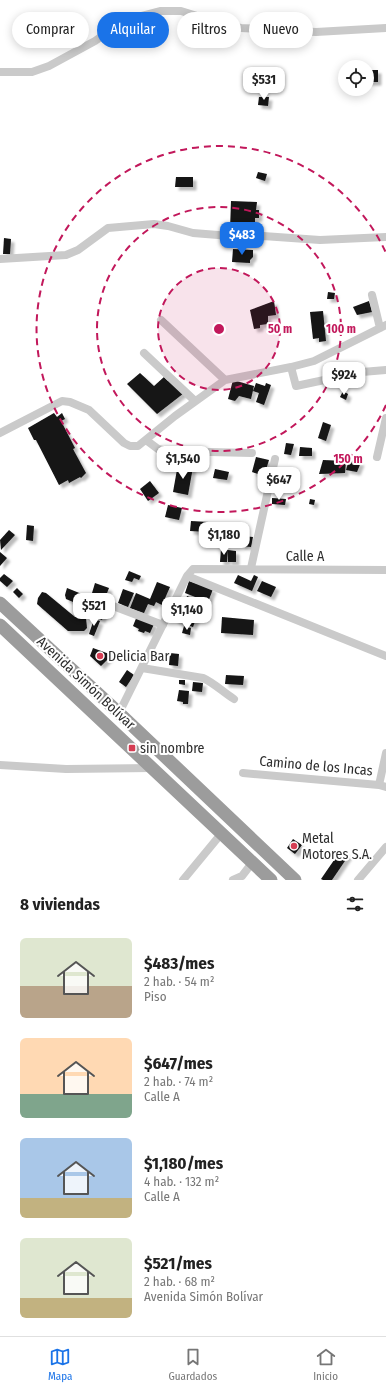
<!DOCTYPE html>
<html lang="es">
<meta charset="utf-8">
<style>
body{margin:0;font-family:"Fira Sans Condensed",sans-serif;background:#f2f2f2;color:#222;height:100vh;display:flex;flex-direction:column;font-size:15px;white-space:nowrap}
*{box-sizing:border-box;margin:0}
p{font-size:13px;color:#767676}
.icon{flex:none;width:22px;height:22px;fill:none;stroke:currentColor;stroke-width:2;stroke-linecap:round;stroke-linejoin:round}
.map{position:relative;height:880px;overflow:hidden}
.panel{display:flex;flex-direction:column;background:#fff;flex:1}
.panel>*{flex:none}
.hud{position:absolute;left:12px;top:12px;width:362px;height:36px;display:flex;gap:8px}
.fabs{position:absolute;left:338px;top:60px;display:grid;gap:8px}
.fabs a{display:grid;place-items:center;width:36px;height:36px;border-radius:50%;background:#fff;box-shadow:0 2px 10px #0003;font-size:20px}
.price{position:absolute;translate:-50% -34px;padding:0 9px;border-radius:8px;background:#fff;color:#222;font-size:13px;line-height:26px;filter:drop-shadow(0 1px 2px #0008)}
.price::after{content:'';position:absolute;left:50%;top:24px;width:12px;height:9px;margin-left:-6px;background:inherit;clip-path:polygon(0 0,100% 0,50% 100%)}
.price.on{background:#1a73e8;color:#fff}
ul{padding:0;list-style:none}
li{display:flex;align-items:center;gap:12px;height:100px;padding:0 20px}
li span{display:grid;place-items:center;flex:none;width:112px;height:80px;border-radius:6px;color:#555}
li>.icon{margin-inline-start:auto}
span .icon{width:48px;height:48px;fill:#fffc;stroke-width:1}
li b{font-size:17px}
h2{display:flex;justify-content:space-between;align-items:center;height:48px;padding:0 20px;font-size:17px}
.pill{padding:0 14px;border-radius:18px;background:#fff;box-shadow:0 2px 10px #0003;font-size:14px;line-height:36px}
.pill.on{background:#1a73e8;color:#fff}
.tab-bar{display:flex;justify-content:space-around;align-items:center;height:56px;border-top:1px solid #e0e0e0;background:#fff;font-size:11px;color:#767676}
.tab-bar a{display:grid;justify-items:center;gap:2px}
.tab-bar .on{color:#1a73e8}
.map>svg:first-child{display:block}
.building{fill:#141414;filter:url(#shadow)}
.lines{fill:none;stroke-linecap:round;stroke-linejoin:round}
.minor{stroke:#cacaca;stroke-width:8}
.trunk{stroke:#9c9c9c;stroke-width:13}
.ring{fill:none;stroke:#c2185b;stroke-width:2;stroke-dasharray:7 5}
.poi-dot{fill:#d53d53;stroke:#fff;stroke-width:1.5}
.labels{text-anchor:middle;dominant-baseline:central;stroke-width:4;stroke-linejoin:round;paint-order:stroke}
.street-label{font-size:14px;fill:#2d2d2d;stroke:#fff}
.poi-label{font-size:14px;fill:#2d2d2d;stroke:#fff;text-anchor:start}
.centre{fill:#c2185b;stroke:#fff;stroke-width:2}
.ring-label{font-size:12px;text-anchor:middle;font-weight:bold;fill:#c2185b;stroke:#fff;stroke-width:4;stroke-linejoin:round;paint-order:stroke}
</style>
<div class="map">
<svg width="386" height="880" viewBox="0 0 386 880">
<defs>
<filter id="shadow"><feDropShadow dx="3.5" dy="3.5" stdDeviation="1" flood-color="#0004"/></filter>
</defs>
<rect width="100%" height="100%" fill="#fff"/>
<path class="building" d="M368,70H378V82H367Z
M259,97H269L268,106L258,105Z
M258,172L267,174L265,181L256,178Z
M176,177H193V187H175Z
M231,201L257,202L256,210H259V218H255V231L230,230Z
M4,238L11,239L10,254H3Z
M233,249L253,250V257L250,260V263L232,262Z
M328,292L335,293L334,299H327Z
M274,301L276,315L268,316V324L260,325V328L254,329L250,310Z
M369,301L372,312L357,315L353,307Z
M323,311L326,341L319,342V338L313,339L310,312Z
M140,373L154,386L164,377L168,381L170,380L184,393L157,414L127,384Z
M233,380L254,386L251,399L239,396L235,401L228,399Z
M256,383L265,386L266,383L271,385L264,405L256,402L259,393L253,391Z
M343,391L348,394L346,400L340,397Z
M54,413L57,417L62,413L65,419L61,421L75,448L73,449L86,473L81,478L80,477L69,483L68,480L59,485L36,440H34L28,428Z
M323,422L331,425L326,441L318,438Z
M286,443L294,444L291,455L284,454Z
M300,447L312,448V456H299Z
M256,457L269,460L264,476L252,472Z
M323,460L346,461L345,473L319,474Z
M349,460L361,462L357,472L346,470Z
M178,464L193,467L188,495L173,492Z
M215,469L229,472L227,480L213,478Z
M283,478L293,479V488L283,489Z
M150,481L159,493L148,501L140,489Z
M272,498L286,499L285,505L272,504Z
M310,499L315,500L314,505L309,504Z
M168,505L182,508L179,520L165,517Z
M191,521L209,522L208,532L190,531Z
M27,525L34,526L33,541L26,540Z
M9,530L15,535L1,550L0,540Z
M228,536H236V542H227Z
M242,536L253,537L251,547L241,546Z
M221,549L228,550L227,562H220Z
M228,550L236,551V562H228Z
M0,552L7,558L0,566Z
M129,571L141,576L139,580L134,578L132,582L125,580Z
M4,574L13,581L7,587L0,581V578Z
M238,575L251,581L254,575L258,577L252,591L234,583Z
M189,581L213,589L208,602L185,593Z
M262,581L276,587L271,597L257,591Z
M157,582L170,587L162,605L156,602L154,606L148,604L144,613L130,608L136,593L150,599Z
M95,583L109,588L105,598L92,593Z
M17,588L23,594L19,598L13,592Z
M67,588L104,603L106,606L102,620L95,617L97,612L66,599L65,595Z
M123,589L134,593L128,607L118,603Z
M42,592L46,593L75,617L86,618L87,628L84,631H68L37,604L38,598Z
M187,596L208,603L203,617L183,609Z
M177,612L196,619L193,627L174,620Z
M137,616L154,624L150,633L145,631L144,633L138,631L139,629L133,626Z
M222,617L254,620L253,635L221,633Z
M94,619L100,621L94,636L89,634Z
M184,626L191,628L190,635L182,633Z
M93,648L112,655L101,666L90,656Z
M170,653L179,654L178,666L169,665Z
M127,670L134,675L126,687L119,682Z
M226,675L244,676L243,685L225,684Z
M179,680H185V685L179,684Z
M193,682L203,683L202,692L192,691Z
M179,690L189,691L188,704H183V702L177,701Z
M293,839L302,845L295,854L287,848Z
M341,850L349,855L332,880H323L321,879Z"/>
<g class="lines">
<path class="minor" d="M0,72H32L49,66L95,41L115,27L141,16L160,11H181L226,25L241,28L316,32L386,28
M0,259L66,255L78,250L108,228L154,224L168,226L193,233L243,237L263,236L320,240L386,237
M372,295L380,328
M161,320L225,380
M144,353L195,401
M291,367L296,386L362,372L386,370
M0,433L62,401L70,402L89,410L124,443L130,446H138L175,416L225,380L291,367L314,361L386,325
M146,440L158,449L167,451L252,453
M377,457L386,418
M251,568L275,459
M187,576L386,656
M92,598L163,625
M142,668L203,678C214,683 223,692 234,699
M119,713L187,576L193,569L386,570
M0,765L66,769L152,768
M243,773L379,785L386,787
M379,785L386,753
M183,880L221,834
M233,880L242,876L252,863
M358,880L386,847"/>
<path class="trunk" d="M0,603L119,713L295,880
M0,625L271,880"/>
</g>
<circle cx="219" cy="329" r="61" fill="#c2185b" fill-opacity=".12"/>
<g class="ring">
<circle cx="219" cy="329" r="61"/>
<circle cx="219" cy="329" r="122"/>
<path d="M386 405A183 183 0 1 1 386 253"/>
</g>
<g class="poi-dot">
<circle cx="100" cy="656" r="4"/>
<rect x="128" y="744" width="8" height="8" rx="2"/>
<circle cx="294" cy="846" r="4"/>
</g>
<g class="labels">
<g class="street-label">
<text x="305" y="556">Calle A</text>
<text transform="translate(86 683) rotate(43)">Avenida Simón Bolívar</text>
<text transform="translate(316 766) rotate(5)">Camino de los Incas</text>
</g>
<g class="poi-label">
<text x="108" y="656">Delicia Bar</text>
<text x="140" y="748">sin nombre</text>
<text x="302" y="838">Metal<tspan x="302" dy="16">Motores S.A.</tspan></text>
</g>
</g>
<circle cx="219" cy="329" r="6" class="centre"/>
<g class="ring-label">
<text x="280" y="333">50 m</text>
<text x="341" y="333">100 m</text>
<text x="348" y="463">150 m</text>
</g>
</svg>
<div class="fabs">
<a><svg class="icon" aria-label="locate" viewBox="0 0 24 24"><circle cx="12" cy="12" r="6"/><path d="M12 2v4M12 18v4M2 12h4M18 12h4"/></svg></a>
</div>
<b class="price" style="left:264px;top:101px">$531</b>
<b class="price on" style="left:242px;top:256px">$483</b>
<b class="price" style="left:344px;top:396px">$924</b>
<b class="price" style="left:183px;top:480px">$1,540</b>
<b class="price" style="left:279px;top:501px">$647</b>
<b class="price" style="left:224px;top:556px">$1,180</b>
<b class="price" style="left:94px;top:627px">$521</b>
<b class="price" style="left:187px;top:631px">$1,140</b>
<div class="hud">
<a class="pill">Comprar</a>
<a class="pill on">Alquilar</a>
<a class="pill">Filtros</a>
<a class="pill">Nuevo</a>
</div>
</div>
<section class="panel">
<h2>8 viviendas<svg class="icon" aria-label="filters" viewBox="0 0 24 24"><path d="M4 7h16M4 17h16"/><circle cx="9" cy="7" r="2"/><circle cx="15" cy="17" r="2"/></svg></h2>
<ul>
<li><span style="background:linear-gradient(#dfe7d0 60%,#b9a48a 0)"><svg class="icon" aria-label="home" viewBox="0 0 24 24"><path d="M3 11l9-7 9 7M6 9v11h12V9"/></svg></span><div><b>$483/mes</b><p>2 hab. · 54 m²</p><p>Piso</p></div></li>
<li><span style="background:linear-gradient(#ffd9b3 70%,#7fa58c 0)"><svg class="icon" aria-label="home" viewBox="0 0 24 24"><path d="M3 11l9-7 9 7M6 9v11h12V9"/></svg></span><div><b>$647/mes</b><p>2 hab. · 74 m²</p><p>Calle A</p></div></li>
<li><span style="background:linear-gradient(#a9c7e8 75%,#c2b280 0)"><svg class="icon" aria-label="home" viewBox="0 0 24 24"><path d="M3 11l9-7 9 7M6 9v11h12V9"/></svg></span><div><b>$1,180/mes</b><p>4 hab. · 132 m²</p><p>Calle A</p></div></li>
<li><span style="background:linear-gradient(#dfe7d0 75%,#c2b280 0)"><svg class="icon" aria-label="home" viewBox="0 0 24 24"><path d="M3 11l9-7 9 7M6 9v11h12V9"/></svg></span><div><b>$521/mes</b><p>2 hab. · 68 m²</p><p>Avenida Simón Bolívar</p></div></li>
</ul>
</section>
<nav class="tab-bar">
<a class="on"><svg class="icon" aria-label="map" viewBox="0 0 24 24"><path d="M3 6l6-2 6 2 6-2v14l-6 2-6-2-6 2zM9 4v14M15 6v14"/></svg>Mapa</a>
<a><svg class="icon" aria-label="saved" viewBox="0 0 24 24"><path d="M7 4h10v16l-5-4-5 4z"/></svg>Guardados</a>
<a><svg class="icon" aria-label="home" viewBox="0 0 24 24"><path d="M3 11l9-7 9 7M6 9v11h12V9"/></svg>Inicio</a>
</nav>
